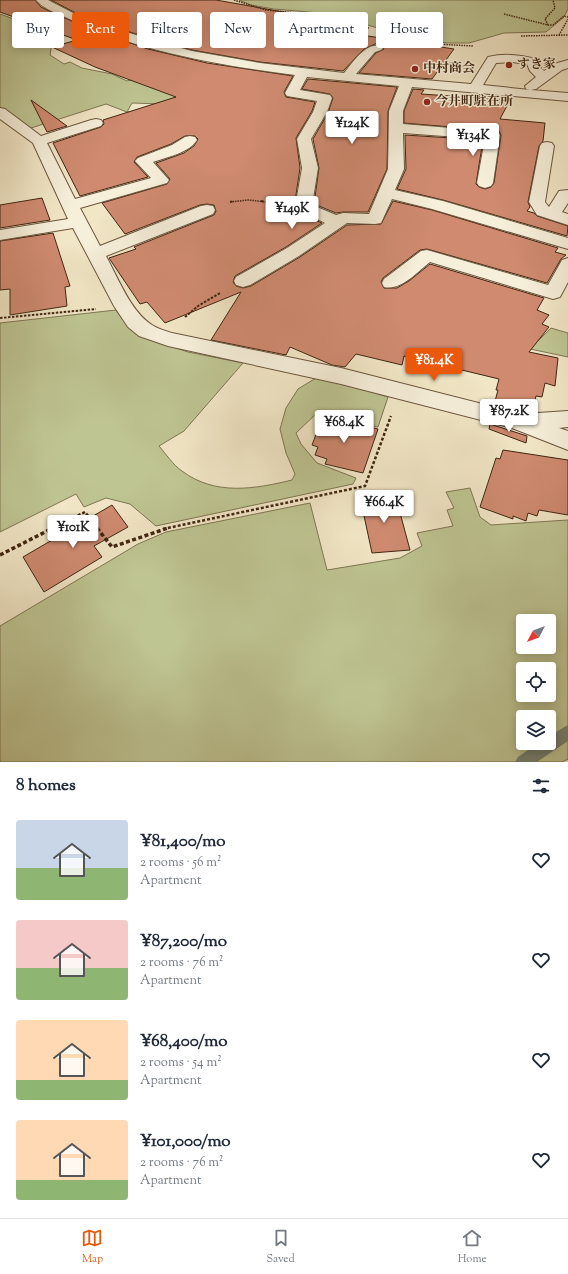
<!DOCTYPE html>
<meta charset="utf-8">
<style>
body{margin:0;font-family:"Sorts Mill Goudy","Noto Serif JP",serif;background:#f2f2f3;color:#1f2937;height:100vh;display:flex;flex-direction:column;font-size:15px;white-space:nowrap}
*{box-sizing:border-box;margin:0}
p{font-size:13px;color:#747a83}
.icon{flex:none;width:22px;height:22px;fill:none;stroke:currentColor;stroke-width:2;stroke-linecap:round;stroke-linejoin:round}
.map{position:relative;height:762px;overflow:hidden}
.sheet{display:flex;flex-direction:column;background:#fff;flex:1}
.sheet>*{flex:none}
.top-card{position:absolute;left:12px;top:12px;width:544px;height:36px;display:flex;gap:8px}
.needle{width:26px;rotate:229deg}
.tools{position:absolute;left:516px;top:614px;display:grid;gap:8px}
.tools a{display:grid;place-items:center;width:40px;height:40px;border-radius:4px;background:#fff;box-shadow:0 2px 10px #0003;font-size:20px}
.price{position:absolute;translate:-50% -34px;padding:0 9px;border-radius:4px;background:#fff;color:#222;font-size:13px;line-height:26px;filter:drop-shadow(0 1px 2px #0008)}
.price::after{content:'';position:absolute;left:50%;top:24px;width:12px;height:9px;margin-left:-6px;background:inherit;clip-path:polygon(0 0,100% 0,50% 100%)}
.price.active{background:#ea580c;color:#fff}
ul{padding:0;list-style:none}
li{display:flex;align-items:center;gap:12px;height:100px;padding:0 16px}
li span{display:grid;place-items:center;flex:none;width:112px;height:80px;border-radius:4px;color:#555}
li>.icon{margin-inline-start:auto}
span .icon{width:48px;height:48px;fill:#fffc;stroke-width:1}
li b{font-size:17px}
h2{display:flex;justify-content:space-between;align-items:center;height:48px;padding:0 16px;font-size:17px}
.chip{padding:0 14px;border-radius:4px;background:#fff;box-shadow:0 2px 10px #0003;font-size:14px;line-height:36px}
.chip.active{background:#ea580c;color:#fff}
.dock{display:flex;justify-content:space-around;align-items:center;height:56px;border-top:1px solid #e0e1e3;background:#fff;font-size:11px;color:#747a83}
.dock a{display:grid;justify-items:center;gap:2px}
.dock .active{color:#ea580c}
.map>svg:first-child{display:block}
.green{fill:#bec492;stroke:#7f7552;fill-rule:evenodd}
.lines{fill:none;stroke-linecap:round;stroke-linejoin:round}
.stream{fill:#778270;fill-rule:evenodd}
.building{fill:#cf8a70;stroke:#402611}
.minor-casing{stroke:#6c563e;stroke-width:2}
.path-far3{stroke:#402611;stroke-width:1.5;stroke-dasharray:1.5 1;stroke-linecap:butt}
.path-far2{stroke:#402611;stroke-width:2;stroke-dasharray:2.5 1.5;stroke-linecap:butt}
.path-far1{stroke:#402611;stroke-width:2.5;stroke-dasharray:3 2;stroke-linecap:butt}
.path{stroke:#402611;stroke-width:3.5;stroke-dasharray:4 2.5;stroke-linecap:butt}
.minor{fill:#f6efda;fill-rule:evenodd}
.poi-dot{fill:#8f2418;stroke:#f6efda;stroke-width:1.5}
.labels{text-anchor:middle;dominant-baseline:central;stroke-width:3;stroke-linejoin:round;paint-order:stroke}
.far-poi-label{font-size:13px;font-weight:bold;fill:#402611;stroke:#f6efda;text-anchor:start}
</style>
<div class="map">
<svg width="568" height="762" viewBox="0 0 568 762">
<rect width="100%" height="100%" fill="#f1e6c6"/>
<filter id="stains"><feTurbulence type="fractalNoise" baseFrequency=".005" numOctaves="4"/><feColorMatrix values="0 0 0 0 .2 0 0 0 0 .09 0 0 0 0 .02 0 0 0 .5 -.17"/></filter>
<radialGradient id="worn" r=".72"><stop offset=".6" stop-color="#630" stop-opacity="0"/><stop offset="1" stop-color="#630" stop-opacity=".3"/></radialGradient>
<path class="green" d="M239,0H568V9L563,18L546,32L504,33L469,43H447L419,39L391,32L331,14L274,9L251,5Z
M0,14L27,24H38L54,30L38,37L52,43L50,55L64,64L70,62L82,68L112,74L127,81L138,78L185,93L173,122L151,127L128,112H159L162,104L132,103L127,112L106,104L28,129L0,109Z
M392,309L539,340L551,328L568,333V357L402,322Z
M116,310L124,321L143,337L188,352L243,363L184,431L159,446C166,454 173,465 182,471C215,496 255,489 292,480L295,474L286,453L280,429L286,408L298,389L316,378L346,384L388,397L378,427L317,413L296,433L301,444L317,463L356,478L353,484L156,526L130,504L106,498L84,507L76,494L0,532V323Z
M470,488L480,517L491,525L568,520V759L562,762H0V626L138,544L166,532L310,503L327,570L400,558L422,546L417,533L453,526L447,510L454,508L446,492ZM523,621H549V647H523ZM523,669H549V695H523ZM523,717H549V743H523Z"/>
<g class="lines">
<path class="stream" d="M568,725V741L537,762H515L518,757L538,743H549V736Z"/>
</g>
<path class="building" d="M0,0H35L41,7L49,11L92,30L148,49L207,63L293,76L284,92L286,97L315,102L312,111L296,138L300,168L294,208L300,214L322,223L286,247L235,276L233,282L236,286L243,288L251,286L300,257L347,225L381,224L393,201L432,210L558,248L555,252L566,255L561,259L547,283L427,249L420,250L383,278L381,282L384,288H397L409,281L430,264L544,298L537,310L549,315L542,324L549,327L529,352L558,358L555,386L545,383L542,397L536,396L532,412H522L494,405L498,390H496L499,379L404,356L402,365L356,354L345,367L332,365L290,347L286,355L211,340L241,292L165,323L147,302L140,304L109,258L136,249L134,247L214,215L216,211L214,205L207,204L200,205L125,234L102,203L167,184L170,179L156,163L184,153L194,146L198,139L195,136H185L171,144L137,157L134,162L148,177L80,196L53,143L101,127L104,124L103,120L176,97L95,67L52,47L77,40L0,12Z
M51,0H216L340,22L328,30L454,49L432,79L359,73L376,53L384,49L381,44H375L364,49L343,71L260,62L192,50L162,42L107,25L76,13Z
M308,79L397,87L388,111L387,169L368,212H343L336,213L314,204L319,168L313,139L328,113L333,98L330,94L302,89Z
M413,89L424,90L421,94L510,100L500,119L545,123L543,141L539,146L528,202L530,207L527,211L534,213L537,216L568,226L567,236L443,200L397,189L406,169L405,135L483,140L476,184L479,187L485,189L491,187L494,183L501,135L499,131L404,123V111Z
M31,100L67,126L47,132Z
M42,198L50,220L0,228V205Z
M53,233L70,286L65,287L67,306L10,315V289L0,290V241Z
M323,416L378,429L363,473L325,464L327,459L315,455L318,447L312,445Z
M490,424L527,436L526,443L489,429Z
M503,450L568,460V515L539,510L537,516L528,513L526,521L513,516V519L480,507L496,458L500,459Z
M395,494L410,550L372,553L360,497Z
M112,505L128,527L94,546L102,557L44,592L23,557Z"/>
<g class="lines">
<g class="minor-casing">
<path id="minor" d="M36,0H48L75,14L107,26L162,43L192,51L260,63L344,73C353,63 365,42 381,46L383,48L381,50L375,52L356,74L471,84L488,57C505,53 519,55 536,59L540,67L544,71L554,64L568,60V68L562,70L536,89L531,90L568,93V101L412,87L403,111V124L498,132L500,135L493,183L491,186L485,188L479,186L477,183L485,139L403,133L404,169L395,190L443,201L568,238V249L432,209L392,199L381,223L375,224L347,223L299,256L250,285L243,287L236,285L234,281L236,277L287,248L325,223C316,217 300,216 295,208L302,168L297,139L313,112L317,101L287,96L285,93L295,75C218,65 136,51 65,17C56,13 42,8 36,0ZM512,62L527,64L530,71L536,77L525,86L526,89L530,90L483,85L496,63ZM307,77L399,86L389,111L388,169L369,214L343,213L336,215L312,205L318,168L311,139L327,112L332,98L330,95L300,90Z
M0,108L5,109L41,136L91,120L96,119L101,120L103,123L101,126L47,143L75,199L151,178L135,161L138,158L172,145L185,137L190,136L195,137L197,140C189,153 167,157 153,162L169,180L167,183L80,208L100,246L201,206L207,205L213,206L215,210L213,214L106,256C118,278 131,312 152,325C158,329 166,331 172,333L341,368L522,414L568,411V427L559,428L568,431V450L512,428L341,384L168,346L139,336L128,327L114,306L73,228L0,240V230L68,219L33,143L0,119Z
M547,142L552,143L554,146L545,202L549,207L559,191L568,190V203L562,212L568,214V225L537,215L529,202L540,146L542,143Z
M427,250L548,285L562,260L568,258V282L560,297L553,299L430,262C417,272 401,291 384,287L382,283L384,279L421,251Z"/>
</g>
<path class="path-far3" d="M234,0L266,10L327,16L369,28
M504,14L548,25H553L564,16L568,17
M548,25L545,19L555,8L553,0
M559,35L568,19
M521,36L568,35
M397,37L435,44L473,46
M230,202L248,200L267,202"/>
<path class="path-far2" d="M261,201L278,204
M230,202L234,201
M185,317L198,306L220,293
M0,318L96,309"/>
<path class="path-far1" d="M51,529L85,512L98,529
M163,529L365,486L391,416"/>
<path class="path" d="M97,528L112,547L168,528
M0,555L53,528"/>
<use href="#minor" class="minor"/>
</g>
<g class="poi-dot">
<circle cx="509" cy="65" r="4"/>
<circle cx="415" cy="69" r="4"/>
<circle cx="427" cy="102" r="4"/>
</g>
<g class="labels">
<g class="far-poi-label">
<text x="517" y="65">すき家</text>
<text x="423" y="69">中村商会</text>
<text x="435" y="102">今井町駐在所</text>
</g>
</g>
<rect width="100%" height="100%" filter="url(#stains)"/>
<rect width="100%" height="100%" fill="url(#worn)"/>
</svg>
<div class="tools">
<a><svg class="needle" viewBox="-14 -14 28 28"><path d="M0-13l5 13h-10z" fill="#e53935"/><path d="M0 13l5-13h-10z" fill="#747a83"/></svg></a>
<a><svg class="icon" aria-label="locate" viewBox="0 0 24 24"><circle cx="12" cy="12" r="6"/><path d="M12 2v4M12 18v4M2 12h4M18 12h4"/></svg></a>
<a><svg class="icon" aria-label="layers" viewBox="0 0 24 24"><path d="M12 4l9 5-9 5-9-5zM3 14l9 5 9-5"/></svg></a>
</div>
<b class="price" style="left:352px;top:145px">¥124K</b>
<b class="price" style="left:473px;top:157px">¥134K</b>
<b class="price" style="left:292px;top:230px">¥149K</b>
<b class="price active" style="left:434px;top:382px">¥81.4K</b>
<b class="price" style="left:509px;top:433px">¥87.2K</b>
<b class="price" style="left:344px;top:444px">¥68.4K</b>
<b class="price" style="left:384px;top:524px">¥66.4K</b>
<b class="price" style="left:73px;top:549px">¥101K</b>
<div class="top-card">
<a class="chip">Buy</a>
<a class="chip active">Rent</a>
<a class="chip">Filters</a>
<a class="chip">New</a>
<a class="chip">Apartment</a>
<a class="chip">House</a>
</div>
</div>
<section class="sheet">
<h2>8 homes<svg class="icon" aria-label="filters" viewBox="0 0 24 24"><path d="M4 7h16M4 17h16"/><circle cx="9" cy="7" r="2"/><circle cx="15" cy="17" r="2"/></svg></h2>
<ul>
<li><span style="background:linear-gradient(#c9d6e8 60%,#8fb573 0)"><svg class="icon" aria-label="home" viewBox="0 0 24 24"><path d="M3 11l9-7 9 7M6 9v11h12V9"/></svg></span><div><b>¥81,400/mo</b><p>2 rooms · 56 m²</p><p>Apartment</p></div><svg class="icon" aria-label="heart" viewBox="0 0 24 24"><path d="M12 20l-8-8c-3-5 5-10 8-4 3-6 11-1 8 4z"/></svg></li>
<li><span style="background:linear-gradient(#f6c9c9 60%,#8fb573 0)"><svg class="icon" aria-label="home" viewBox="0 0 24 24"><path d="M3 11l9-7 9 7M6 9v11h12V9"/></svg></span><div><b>¥87,200/mo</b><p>2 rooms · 76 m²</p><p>Apartment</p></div><svg class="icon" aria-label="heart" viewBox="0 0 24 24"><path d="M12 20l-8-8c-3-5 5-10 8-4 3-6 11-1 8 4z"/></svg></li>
<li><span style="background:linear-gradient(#ffd9b3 75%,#8fb573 0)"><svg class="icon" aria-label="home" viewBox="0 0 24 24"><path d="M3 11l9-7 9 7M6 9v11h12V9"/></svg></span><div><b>¥68,400/mo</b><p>2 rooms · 54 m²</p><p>Apartment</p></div><svg class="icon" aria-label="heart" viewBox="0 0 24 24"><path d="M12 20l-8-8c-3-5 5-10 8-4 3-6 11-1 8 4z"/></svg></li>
<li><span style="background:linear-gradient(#ffd9b3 75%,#8fb573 0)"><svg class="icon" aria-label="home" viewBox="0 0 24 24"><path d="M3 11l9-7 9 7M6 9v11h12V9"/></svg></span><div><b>¥101,000/mo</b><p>2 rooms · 76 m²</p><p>Apartment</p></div><svg class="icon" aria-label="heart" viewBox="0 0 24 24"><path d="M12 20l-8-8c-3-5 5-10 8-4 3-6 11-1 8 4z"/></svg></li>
</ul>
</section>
<nav class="dock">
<a class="active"><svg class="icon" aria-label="map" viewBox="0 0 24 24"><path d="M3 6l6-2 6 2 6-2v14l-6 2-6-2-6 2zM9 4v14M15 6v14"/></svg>Map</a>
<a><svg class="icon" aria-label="saved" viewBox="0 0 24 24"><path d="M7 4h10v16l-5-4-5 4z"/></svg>Saved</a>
<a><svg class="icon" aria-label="home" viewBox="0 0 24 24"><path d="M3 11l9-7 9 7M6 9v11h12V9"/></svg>Home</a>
</nav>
